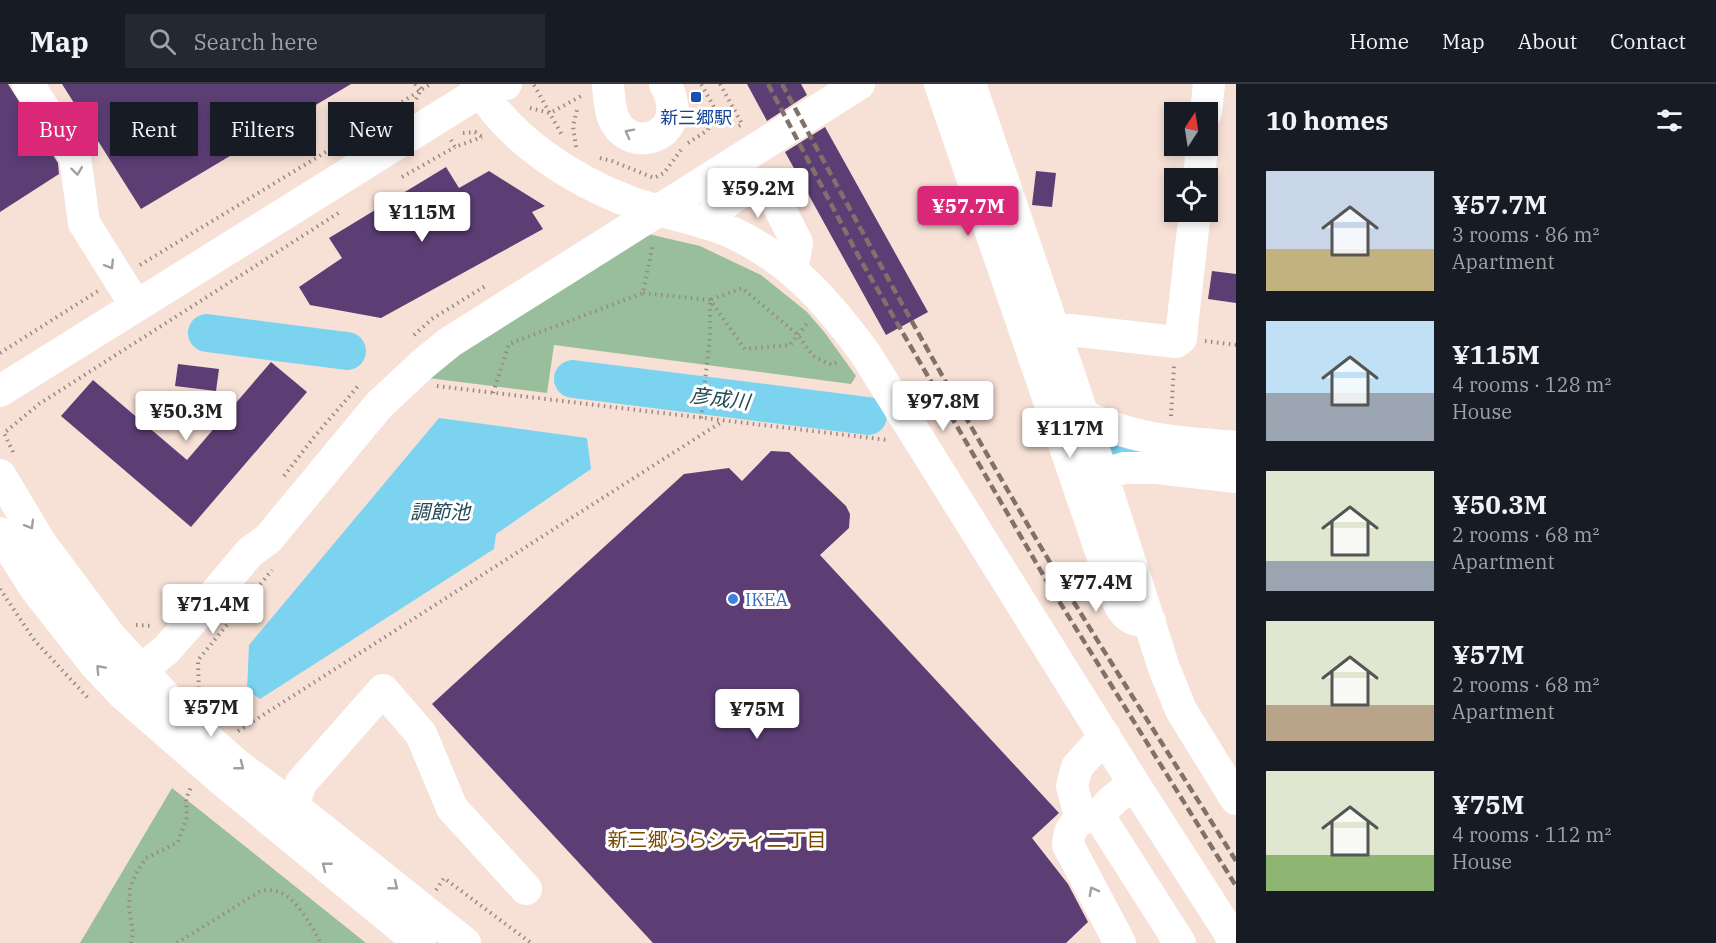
<!DOCTYPE html>
<meta charset="utf-8">
<style>
body{margin:0;font-family:"IBM Plex Serif","Noto Sans JP",serif;background:#242831;color:#f1f3f6;height:100vh;display:flex;flex-direction:column;font-size:22px;white-space:nowrap}
*{box-sizing:border-box;margin:0}
p{font-size:20px;color:#9ea1a6}
.icon{flex:none;width:33px;height:33px;fill:none;stroke:currentColor;stroke-width:2;stroke-linecap:round;stroke-linejoin:round}
.map{position:relative;flex:1;overflow:hidden}
.panel{display:flex;flex-direction:column;background:#171b24;width:480px}
.panel>*{flex:none}
.guide{position:absolute;left:18px;top:18px;width:570px;height:54px;display:flex;gap:12px}
.needle{width:39px;rotate:12deg}
.tools{position:absolute;left:1164px;top:18px;display:grid;gap:12px}
.tools a{display:grid;place-items:center;width:54px;height:54px;border-radius:0px;background:#171b24;box-shadow:0 3px 9px #0003;font-size:30px}
.price{position:absolute;translate:-50% -51px;padding:0 14px;border-radius:6px;background:#fff;color:#222;font-size:20px;line-height:39px;filter:drop-shadow(0 2px 3px #0008)}
.price::after{content:'';position:absolute;left:50%;top:36px;width:18px;height:14px;margin-left:-9px;background:inherit;clip-path:polygon(0 0,100% 0,50% 100%)}
.price.active{background:#db2777;color:#fff}
ul{padding:0;list-style:none}
li{display:flex;align-items:center;gap:18px;height:150px;padding:0 30px}
li span{display:grid;place-items:center;flex:none;width:168px;height:120px;border-radius:0px;color:#555}
li>.icon{margin-inline-start:auto}
span .icon{width:72px;height:72px;fill:#fffc;stroke-width:1}
li b{font-size:26px}
h2{display:flex;justify-content:space-between;align-items:center;height:72px;padding:0 30px;font-size:26px}
.chip{padding:0 21px;border-radius:0px;background:#171b24;box-shadow:0 3px 9px #0003;font-size:21px;line-height:54px}
.chip.active{background:#db2777;color:#fff}
header{display:flex;align-items:center;gap:36px;box-sizing:border-box;height:84px;padding:0 30px;background:#171b24;border-bottom:2px solid #363941}
header strong{font-size:28px}
nav{display:flex;gap:33px;margin-inline-start:auto;font-size:21px}
.search{width:420px;height:54px;background:#242831;display:flex;align-items:center;gap:15px;box-sizing:border-box;padding:0 21px;border-radius:0px;color:#9ea1a6;font-size:22px}
main{display:flex;flex:1;min-height:0}
.map>svg:first-child{display:block}
.green{fill:#99be9c}
.water{fill:#7cd3f0}
.lines{fill:none;stroke-linecap:round;stroke-linejoin:round}
.river{stroke:#7cd3f0;stroke-width:38}
.building{fill:#5c3e75}
.path{stroke:#998981;stroke-width:4;stroke-dasharray:1.5 4.5;stroke-linecap:butt}
.minor{stroke:#fff;stroke-width:32}
.rail{stroke:#80726b;stroke-width:4.5;stroke-dasharray:9 4.5;stroke-linecap:butt}
.oneway{stroke:#a39f9d}
.transit-dot{fill:#1a4fb4;stroke:#fff;stroke-width:2}
.shop-dot{fill:#3f7fe0;stroke:#fff;stroke-width:2}
.labels{text-anchor:middle;dominant-baseline:central;stroke-width:6;stroke-linejoin:round;paint-order:stroke}
.transit-label{font-size:18px;fill:#164399;stroke:#fff}
.shop-label{font-size:18px;fill:#366cbe;stroke:#fff;text-anchor:start}
.water-label{font-size:20px;font-style:italic;fill:#224956;stroke:#fff}
.neighbourhood-label{font-size:20px;fill:#794900;stroke:#fff}
</style>
<header>
<strong>Map</strong>
<div class="search"><svg class="icon" aria-label="search" viewBox="0 0 24 24"><circle cx="10" cy="10" r="6"/><path d="M15 15l6 6"/></svg>Search here</div>
<nav><a>Home</a><a>Map</a><a>About</a><a>Contact</a></nav>
</header>
<main>
<div class="map">
<svg width="1236" height="859" viewBox="0 0 1236 859">
<rect width="100%" height="100%" fill="#f7e1d6"/>
<path class="green" d="M644,149L700,162L761,191L807,228L825,249L856,292L851,300L554,261L547,309L428,294L460,266Z
M172,704L366,859H80Z"/>
<path class="water" d="M439,334L587,354L591,385L496,450L494,465L260,615L247,606L249,561Z"/>
<g class="lines">
<path class="river" d="M207,249L347,267
M573,295L868,332
M1114,364L1193,373"/>
</g>
<path class="building" d="M0,0H8L58,79L59,90L0,128Z
M62,0H351L141,125Z
M747,0H801L807,11L767,37Z
M825,43L928,228L886,251L785,68Z
M446,83L459,104L489,87L545,122L532,128L543,145L381,234L310,221L299,203L342,174L329,154Z
M1036,87L1056,89L1052,123L1032,121Z
M1212,187L1236,190V219L1208,215Z
M271,278L307,308L191,443L61,332L93,296L187,376Z
M178,280L219,285L216,307L175,302Z
M771,367L789,368L846,422L850,430L849,444L820,471L1059,729L1032,754L1068,800L1088,838L1066,859H653L432,620L684,390L729,384L742,397Z"/>
<g class="lines">
<path class="path" d="M415,0L422,9
M720,0L742,40L736,44
M534,1L562,51
M416,15L424,0
M530,24L550,29L583,11
M358,49L367,40L429,1
M463,49L475,48L484,54
M451,56L455,63L482,53
M688,59L708,46L714,23L701,0
M576,63L573,42L577,26
M600,74L612,77L654,94L664,89L681,66
M402,93L455,63
M140,181L357,49L366,48
M643,209L710,216L745,265L790,261L809,237
M414,251L432,235L487,201
M1205,257L1236,261
M0,269L98,207
M437,302L888,356
M493,309L509,260L643,209L653,159
M1171,332L1174,282
M701,334L710,252V216L742,204L798,251L813,272L832,281L839,277
M13,368L4,349L39,320L340,128
M284,392L314,353L359,301
M0,505L35,557L88,614
M136,541L153,542
M199,610L198,576L272,486
M238,647L723,337
M436,806L444,794L531,859
M131,859L133,849L129,825L130,803L138,786L146,774L178,758L187,733L186,715L191,703
M177,859L259,808C289,797 308,837 321,859"/>
<path class="minor" d="M28,0L75,73L84,139L136,222
M476,0C510,56 570,95 630,118C664,130 701,134 735,150C792,177 828,219 865,269L1134,700L1236,859
M608,0C609,11 609,22 613,33C629,74 694,52 665,0
M940,0L1119,520C1127,535 1134,537 1150,537
M970,0L1083,331L1164,584L1181,626L1236,715
M1206,28L1209,0
M1199,94L1202,62
M704,139C719,123 741,104 762,100L773,111L797,159L792,185
M1055,249L1070,246L1176,258L1181,254L1182,243L1195,128
M0,307L481,7L506,0
M1083,331C1135,357 1179,358 1236,363
M0,391L40,458L110,552L191,640L236,680L293,722L465,859
M1101,391L1124,384H1157L1236,393
M0,449L35,504L93,578L123,610L223,697L420,859
M123,610L141,586L166,566L197,531L250,468L268,455L379,321L423,280L450,258L859,0
M1105,652L1077,683L1072,702L1081,736C1071,743 1069,748 1068,761L1120,859
M1134,700C1122,710 1103,719 1101,735L1180,859
M293,722L301,699L383,606L421,650L452,724L526,805"/>
<path class="rail" d="M768,0L860,175L1049,501L1236,802
M782,0C872,167 964,334 1061,497C1118,591 1178,684 1236,777"/>
</g>
<defs><path id="oneway-chevron" d="M-2-3.5L2.5 0L-2 3.5" fill="none" stroke-width="1.6" stroke-linecap="round" stroke-linejoin="round" transform="scale(1.5)"/></defs>
<g class="oneway">
<use href="#oneway-chevron" transform="translate(629 49) rotate(-153)"/>
<use href="#oneway-chevron" transform="translate(77 87) rotate(83)"/>
<use href="#oneway-chevron" transform="translate(110 181) rotate(58)"/>
<use href="#oneway-chevron" transform="translate(30 441) rotate(59)"/>
<use href="#oneway-chevron" transform="translate(100 585) rotate(-133)"/>
<use href="#oneway-chevron" transform="translate(240 682) rotate(38)"/>
<use href="#oneway-chevron" transform="translate(326 782) rotate(-141)"/>
<use href="#oneway-chevron" transform="translate(394 802) rotate(39)"/>
<use href="#oneway-chevron" transform="translate(1093 807) rotate(-118)"/>
</g>
<rect class="transit-dot" x="690" y="7" width="12" height="12" rx="3"/>
<circle class="shop-dot" cx="733" cy="515" r="6"/>
<g class="labels">
<g class="transit-label">
<text x="696" y="33">新三郷駅</text>
</g>
<g class="shop-label">
<text x="745" y="515">IKEA</text>
</g>
<g class="water-label">
<text transform="translate(720 314) rotate(7)">彦成川</text>
<text x="440" y="427">調節池</text>
</g>
<g class="neighbourhood-label">
<text x="717" y="755">新三郷ららシティ二丁目</text>
</g>
</g>
</svg>
<div class="tools">
<a><svg class="needle" viewBox="-14 -14 28 28"><path d="M0-13l5 13h-10z" fill="#e53935"/><path d="M0 13l5-13h-10z" fill="#9ea1a6"/></svg></a>
<a><svg class="icon" aria-label="locate" viewBox="0 0 24 24"><circle cx="12" cy="12" r="6"/><path d="M12 2v4M12 18v4M2 12h4M18 12h4"/></svg></a>
</div>
<b class="price" style="left:758px;top:135px">¥59.2M</b>
<b class="price active" style="left:968px;top:153px">¥57.7M</b>
<b class="price" style="left:422px;top:159px">¥115M</b>
<b class="price" style="left:943px;top:348px">¥97.8M</b>
<b class="price" style="left:186px;top:358px">¥50.3M</b>
<b class="price" style="left:1070px;top:375px">¥117M</b>
<b class="price" style="left:1096px;top:529px">¥77.4M</b>
<b class="price" style="left:213px;top:551px">¥71.4M</b>
<b class="price" style="left:211px;top:654px">¥57M</b>
<b class="price" style="left:757px;top:656px">¥75M</b>
<div class="guide">
<a class="chip active">Buy</a>
<a class="chip">Rent</a>
<a class="chip">Filters</a>
<a class="chip">New</a>
</div>
</div>
<section class="panel">
<h2>10 homes<svg class="icon" aria-label="filters" viewBox="0 0 24 24"><path d="M4 7h16M4 17h16"/><circle cx="9" cy="7" r="2"/><circle cx="15" cy="17" r="2"/></svg></h2>
<ul>
<li><span style="background:linear-gradient(#c9d6e8 65%,#c2b280 0)"><svg class="icon" aria-label="home" viewBox="0 0 24 24"><path d="M3 11l9-7 9 7M6 9v11h12V9"/></svg></span><div><b>¥57.7M</b><p>3 rooms · 86 m²</p><p>Apartment</p></div></li>
<li><span style="background:linear-gradient(#bfe0f5 60%,#9aa5b1 0)"><svg class="icon" aria-label="home" viewBox="0 0 24 24"><path d="M3 11l9-7 9 7M6 9v11h12V9"/></svg></span><div><b>¥115M</b><p>4 rooms · 128 m²</p><p>House</p></div></li>
<li><span style="background:linear-gradient(#dfe7d0 75%,#9aa5b1 0)"><svg class="icon" aria-label="home" viewBox="0 0 24 24"><path d="M3 11l9-7 9 7M6 9v11h12V9"/></svg></span><div><b>¥50.3M</b><p>2 rooms · 68 m²</p><p>Apartment</p></div></li>
<li><span style="background:linear-gradient(#dfe7d0 70%,#b9a48a 0)"><svg class="icon" aria-label="home" viewBox="0 0 24 24"><path d="M3 11l9-7 9 7M6 9v11h12V9"/></svg></span><div><b>¥57M</b><p>2 rooms · 68 m²</p><p>Apartment</p></div></li>
<li><span style="background:linear-gradient(#dfe7d0 70%,#8fb573 0)"><svg class="icon" aria-label="home" viewBox="0 0 24 24"><path d="M3 11l9-7 9 7M6 9v11h12V9"/></svg></span><div><b>¥75M</b><p>4 rooms · 112 m²</p><p>House</p></div></li>
</ul>
</section>
</main>
